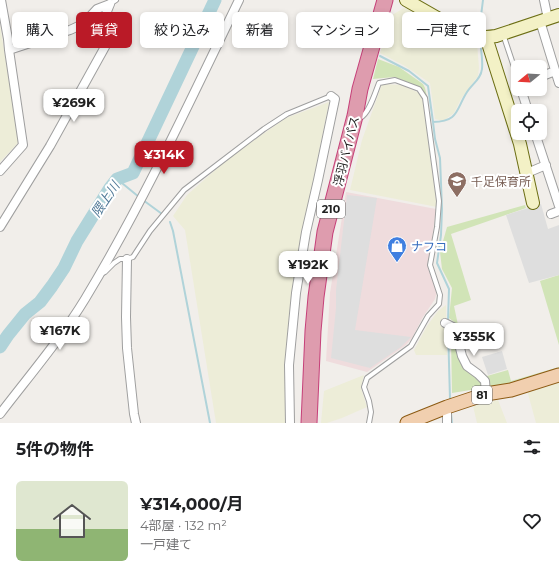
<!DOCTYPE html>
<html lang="ja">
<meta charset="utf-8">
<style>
body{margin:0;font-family:Montserrat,"Noto Sans JP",sans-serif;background:#f6f6f6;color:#202124;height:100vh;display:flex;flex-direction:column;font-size:15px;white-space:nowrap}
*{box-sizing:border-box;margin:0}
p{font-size:13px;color:#757577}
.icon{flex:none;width:22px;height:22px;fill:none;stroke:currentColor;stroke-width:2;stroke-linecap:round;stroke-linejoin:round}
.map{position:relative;height:423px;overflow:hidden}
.sheet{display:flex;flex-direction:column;background:#fff;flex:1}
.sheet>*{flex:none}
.banner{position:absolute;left:12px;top:12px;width:535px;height:36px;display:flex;gap:8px}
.needle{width:26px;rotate:252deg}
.fabs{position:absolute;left:511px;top:60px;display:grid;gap:8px}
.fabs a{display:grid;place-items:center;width:36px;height:36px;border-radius:6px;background:#fff;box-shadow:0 2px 6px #0003;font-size:20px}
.price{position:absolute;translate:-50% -34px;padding:0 9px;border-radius:8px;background:#fff;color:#222;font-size:13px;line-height:26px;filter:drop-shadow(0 1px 2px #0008)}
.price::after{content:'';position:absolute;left:50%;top:24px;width:12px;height:9px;margin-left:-6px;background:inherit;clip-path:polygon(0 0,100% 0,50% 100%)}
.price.selected{background:#ba1a27;color:#fff}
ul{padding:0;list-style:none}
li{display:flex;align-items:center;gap:12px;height:100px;padding:0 16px}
li span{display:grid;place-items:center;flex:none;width:112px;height:80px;border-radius:6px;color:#555}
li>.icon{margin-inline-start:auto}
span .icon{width:48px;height:48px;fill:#fffc;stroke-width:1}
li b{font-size:17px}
h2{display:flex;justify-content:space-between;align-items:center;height:48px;padding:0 16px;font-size:17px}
.tag{padding:0 14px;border-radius:6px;background:#fff;box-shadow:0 2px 6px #0003;font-size:14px;line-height:36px}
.tag.selected{background:#ba1a27;color:#fff}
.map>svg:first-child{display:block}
.commercial{fill:#efdcdd}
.farmland{fill:#ededd8}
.grass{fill:#d1e4b7}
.parking{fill:#dedede}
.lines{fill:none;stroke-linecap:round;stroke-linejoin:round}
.stream{stroke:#b0d3d9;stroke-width:2}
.river{stroke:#b0d3d9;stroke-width:13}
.lane-casing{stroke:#9f9f9f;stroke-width:6}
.street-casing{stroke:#9f9f9f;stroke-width:10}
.secondary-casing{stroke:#6c6e14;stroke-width:14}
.primary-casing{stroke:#8c5a13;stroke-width:15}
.highway-casing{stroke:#c64079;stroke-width:17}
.lane{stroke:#fff;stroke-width:4}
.street{stroke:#fff;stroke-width:8}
.secondary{stroke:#f3f1c6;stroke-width:12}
.primary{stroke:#f1cfaf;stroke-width:13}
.highway{stroke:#de9cae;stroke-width:15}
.labels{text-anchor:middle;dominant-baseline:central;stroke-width:4;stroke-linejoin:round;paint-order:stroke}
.shield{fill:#fff;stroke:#646464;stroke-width:1}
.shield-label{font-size:11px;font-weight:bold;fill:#222}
.street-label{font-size:12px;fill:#222;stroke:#fff}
.education-label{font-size:12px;fill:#785e54;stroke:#fff;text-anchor:start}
.shop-label{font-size:12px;fill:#366cbe;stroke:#fff;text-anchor:start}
.water-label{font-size:13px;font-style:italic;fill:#527a98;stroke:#fff}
</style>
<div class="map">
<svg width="559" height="423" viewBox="0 0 559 423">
<rect width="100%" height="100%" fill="#f1eeea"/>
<path class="commercial" d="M346,192L436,209L428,268L437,292L435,299L423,317L412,338L406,345L367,372L326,361L330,293Z"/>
<path class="farmland" d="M404,8H409L477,42L479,68L478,76L461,99L454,113L443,121L435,119L430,83L405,66L380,53L392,15Z
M0,25L19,142L0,162Z
M382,84L401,85L422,94L437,207L350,190L362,140Z
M329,102L303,232L287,423H216L185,230L173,216L187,195L230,157L286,118Z
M446,305L447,355H416L414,350L427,326L438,311Z
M364,375L361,388L367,407L342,418L327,423H321L324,391Z
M559,378V423H536L527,390Z
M498,400L507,423H477L473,406Z"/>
<path class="grass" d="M378,59L399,67L423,84L425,88L428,101L419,87L394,77L373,79Z
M525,205L526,208L451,234L471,300L454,306L458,325L449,318L452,288L442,269L440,252L447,227Z
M559,275V345L540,281Z
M451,339L480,380L483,388L452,393Z
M559,367V370L514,383L490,387L487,376L508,370L511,381Z"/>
<path class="parking" d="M347,195L377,198L355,330L411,337L401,347L370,368L331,358L336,308V290Z
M541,204L548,229L559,225V275L529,283L506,215Z
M502,351L507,369L488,375L482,357Z"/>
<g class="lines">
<path class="stream" d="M479,32L483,0
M380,56L409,71L428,86L433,122
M117,179L139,197
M143,200L162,214
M170,222L173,231L210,423
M448,321L449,289L437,263L441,235L442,209L440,158L435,139L433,122C459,122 456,109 467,92C472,84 481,79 482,69C483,60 481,50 480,41
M448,328L450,399
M451,413L452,423"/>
<path class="river" d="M0,347L8,335L25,314L40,302L52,286L64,268L77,241L110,188L117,179L133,173L215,0"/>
<g class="lane-casing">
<path id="lane" d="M110,4L116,0
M503,34L518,79
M358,118H360C369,114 375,93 379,83L395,80L419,89L425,98L439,201L437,227L430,265L440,295L439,304L428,316L411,346L367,378L364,387L369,401L371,412L369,423
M101,274L105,272L114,263L120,259H127L133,257L150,231L184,190L264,129L287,114L331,96"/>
</g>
<g class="street-casing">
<path id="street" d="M544,0L548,19
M540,21L559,83
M9,50L70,30L83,24L97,9L110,4
M540,77L555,71
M521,89L528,111
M535,133L559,206
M0,171L23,145L9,50L8,39L1,0
M527,173L546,165
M551,214L559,211
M0,227L50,146L106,45L104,25L106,14L110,4
M127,259L126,317L127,348L134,414L136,423
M445,323L455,328L462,356L467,366L478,374L485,381L486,394
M447,407V423
M0,414C29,376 60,340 85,299C143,203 190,101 239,0
M290,423L289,365L296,293L306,232L318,180L335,99L331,96"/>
</g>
<g class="secondary-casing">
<path id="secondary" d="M406,0L462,32C473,37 484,38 496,36L559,15
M486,37L520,144L533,203"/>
</g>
<g class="primary-casing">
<path id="primary" d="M407,423L447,407L486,394L511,390L559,375"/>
</g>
<g class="highway-casing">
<path id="highway" d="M309,423L313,331L316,297L325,232L355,116L360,89L385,0"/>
</g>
<use href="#lane" class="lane"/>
<use href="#street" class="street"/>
<use href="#secondary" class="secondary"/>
<use href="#primary" class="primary"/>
<use href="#highway" class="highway"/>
</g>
<defs>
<g id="school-pin" transform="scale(1)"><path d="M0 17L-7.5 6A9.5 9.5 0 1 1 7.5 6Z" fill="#8d6e63" stroke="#fff"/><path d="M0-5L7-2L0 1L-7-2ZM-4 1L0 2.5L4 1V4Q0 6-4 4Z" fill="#fff"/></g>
<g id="shop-pin" transform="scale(1)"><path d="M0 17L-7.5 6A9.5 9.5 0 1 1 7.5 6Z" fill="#3f7fe0" stroke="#fff"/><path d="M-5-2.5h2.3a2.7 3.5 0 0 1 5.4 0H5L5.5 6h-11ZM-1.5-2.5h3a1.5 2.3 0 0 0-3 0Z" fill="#fff"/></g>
</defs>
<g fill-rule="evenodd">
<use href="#school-pin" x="457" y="181"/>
<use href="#shop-pin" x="397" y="246"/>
</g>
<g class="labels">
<g class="shield">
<rect x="317" y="200" width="28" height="18" rx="3"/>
<rect x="472" y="386" width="20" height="18" rx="3"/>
</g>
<g class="shield-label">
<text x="331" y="209">210</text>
<text x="482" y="395">81</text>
</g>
<g class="street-label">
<text transform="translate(346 151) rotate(-76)">浮羽バイパス</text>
</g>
<g class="education-label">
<text x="471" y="181">千足保育所</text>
</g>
<g class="shop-label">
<text x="411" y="246">ナフコ</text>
</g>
<g class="water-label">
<text transform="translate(105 199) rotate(-56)">隈上川</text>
</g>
</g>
</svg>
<div class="fabs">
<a><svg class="needle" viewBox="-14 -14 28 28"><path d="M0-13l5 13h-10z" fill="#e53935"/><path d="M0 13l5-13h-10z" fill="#757577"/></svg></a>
<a><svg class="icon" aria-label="locate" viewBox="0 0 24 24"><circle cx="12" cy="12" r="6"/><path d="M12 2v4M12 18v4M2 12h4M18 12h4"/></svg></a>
</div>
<b class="price" style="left:74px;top:123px">¥269K</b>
<b class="price selected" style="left:164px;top:175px">¥314K</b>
<b class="price" style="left:308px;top:285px">¥192K</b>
<b class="price" style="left:60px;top:351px">¥167K</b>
<b class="price" style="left:474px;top:357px">¥355K</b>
<div class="banner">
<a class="tag">購入</a>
<a class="tag selected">賃貸</a>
<a class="tag">絞り込み</a>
<a class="tag">新着</a>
<a class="tag">マンション</a>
<a class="tag">一戸建て</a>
</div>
</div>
<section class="sheet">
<h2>5件の物件<svg class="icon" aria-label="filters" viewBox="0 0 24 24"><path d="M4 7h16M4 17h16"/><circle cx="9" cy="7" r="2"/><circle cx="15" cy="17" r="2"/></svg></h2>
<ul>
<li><span style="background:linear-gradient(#dfe7d0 60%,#8fb573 0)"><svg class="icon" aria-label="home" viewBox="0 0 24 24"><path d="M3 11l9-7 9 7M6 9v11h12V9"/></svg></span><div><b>¥314,000/月</b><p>4部屋 · 132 m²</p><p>一戸建て</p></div><svg class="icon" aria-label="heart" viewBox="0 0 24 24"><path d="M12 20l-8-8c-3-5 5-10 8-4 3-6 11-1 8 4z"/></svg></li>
</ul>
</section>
